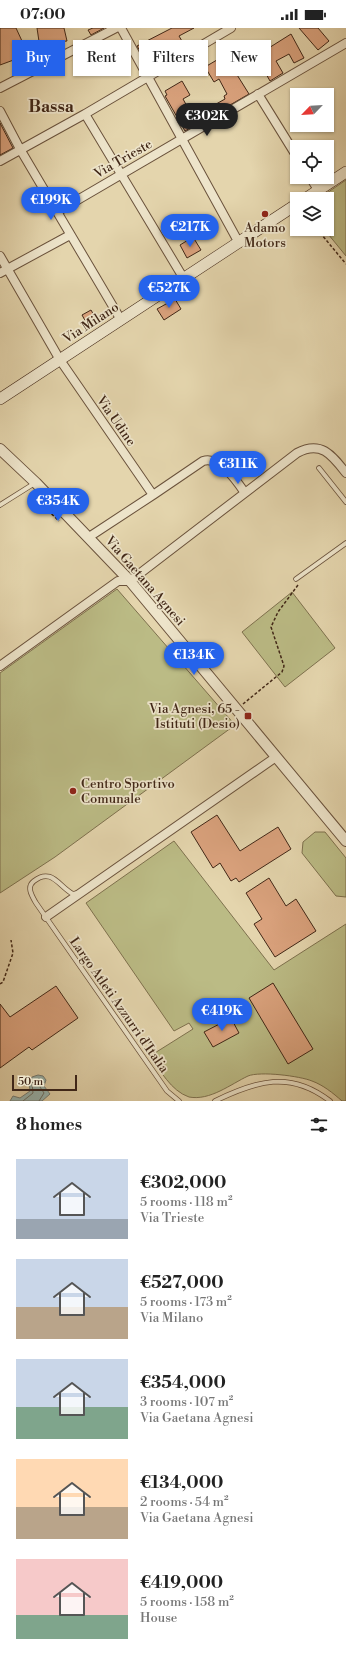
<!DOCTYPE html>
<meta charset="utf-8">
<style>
body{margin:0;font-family:"Libre Bodoni",serif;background:#f2f2f2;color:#222;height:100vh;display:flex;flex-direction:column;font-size:15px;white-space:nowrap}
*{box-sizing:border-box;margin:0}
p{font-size:13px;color:#767676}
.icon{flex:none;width:22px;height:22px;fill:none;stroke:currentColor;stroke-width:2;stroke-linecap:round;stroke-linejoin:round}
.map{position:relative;height:1073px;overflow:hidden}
.drawer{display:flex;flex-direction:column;background:#fff;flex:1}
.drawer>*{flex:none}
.banner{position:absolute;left:12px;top:12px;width:322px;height:36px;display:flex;gap:8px}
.needle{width:26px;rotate:245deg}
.buttons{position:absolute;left:290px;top:60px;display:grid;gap:8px}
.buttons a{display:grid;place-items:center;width:44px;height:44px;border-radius:0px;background:#fff;box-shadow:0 1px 3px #0004;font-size:20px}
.scale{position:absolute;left:12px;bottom:10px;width:65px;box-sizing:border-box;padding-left:4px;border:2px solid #412717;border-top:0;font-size:11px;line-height:14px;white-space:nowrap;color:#412717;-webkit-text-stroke:3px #ede4ca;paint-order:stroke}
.price{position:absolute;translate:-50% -34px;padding:0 9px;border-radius:14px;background:#2563eb;color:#fff;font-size:13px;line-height:26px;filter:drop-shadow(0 1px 2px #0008)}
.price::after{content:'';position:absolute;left:50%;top:24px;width:12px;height:9px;margin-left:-6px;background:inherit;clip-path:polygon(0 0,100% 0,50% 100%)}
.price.on{background:#222;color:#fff}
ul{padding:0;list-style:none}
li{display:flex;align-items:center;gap:12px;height:100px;padding:0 16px}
li span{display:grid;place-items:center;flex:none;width:112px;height:80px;border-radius:0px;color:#555}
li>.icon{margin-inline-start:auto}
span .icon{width:48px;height:48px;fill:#fffc;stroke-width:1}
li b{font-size:17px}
h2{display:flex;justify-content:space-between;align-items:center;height:48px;padding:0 16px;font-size:17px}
.tag{padding:0 14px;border-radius:0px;background:#fff;box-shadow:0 1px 3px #0004;font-size:14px;line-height:36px}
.tag.on{background:#2563eb;color:#fff}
.status{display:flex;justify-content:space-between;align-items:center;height:28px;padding:0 20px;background:#fff;direction:ltr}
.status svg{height:11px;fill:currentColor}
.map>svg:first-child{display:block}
.green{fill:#bbbb85;stroke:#7e714e}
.water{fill:#98b7b3;stroke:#757d75}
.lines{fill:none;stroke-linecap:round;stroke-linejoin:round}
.shore{stroke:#6c6f65;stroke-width:1}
.building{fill:#daa27d;stroke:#412717}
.service-casing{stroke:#6a523c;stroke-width:5.5}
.minor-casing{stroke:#6a523c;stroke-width:10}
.tertiary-casing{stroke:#6a523c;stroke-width:12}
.secondary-casing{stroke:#412717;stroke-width:12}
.path{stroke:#412717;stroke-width:1.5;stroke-dasharray:3 2;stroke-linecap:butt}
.service{stroke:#ede4ca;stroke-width:4}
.minor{stroke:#ede4ca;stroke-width:8}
.tertiary{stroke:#ede4ca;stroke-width:10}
.secondary{stroke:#ede4ca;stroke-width:11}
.poi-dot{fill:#8f2418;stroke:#ede4ca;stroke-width:1.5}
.labels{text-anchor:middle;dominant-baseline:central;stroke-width:3.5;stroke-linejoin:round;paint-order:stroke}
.street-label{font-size:13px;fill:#412717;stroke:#ede4ca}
.poi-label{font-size:13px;fill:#412717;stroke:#ede4ca}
.district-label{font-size:17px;font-weight:bold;fill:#412717;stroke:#ede4ca}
</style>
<div class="status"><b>07:00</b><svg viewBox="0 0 49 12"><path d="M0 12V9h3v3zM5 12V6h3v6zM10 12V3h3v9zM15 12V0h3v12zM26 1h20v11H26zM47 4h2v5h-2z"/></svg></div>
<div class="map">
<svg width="346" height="1073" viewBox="0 0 346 1073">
<rect width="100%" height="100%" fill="#e4d5ad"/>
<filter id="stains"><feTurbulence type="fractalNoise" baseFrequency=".005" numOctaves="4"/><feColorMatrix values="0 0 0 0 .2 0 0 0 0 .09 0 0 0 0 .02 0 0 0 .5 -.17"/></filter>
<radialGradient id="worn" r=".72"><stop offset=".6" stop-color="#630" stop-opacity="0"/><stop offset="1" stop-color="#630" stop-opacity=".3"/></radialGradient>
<path class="green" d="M346,152V228L324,201H327V171H318Z
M117,561L235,697L55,829L0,865V645Z
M292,564L335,620L285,659L242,604Z
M315,804H325L346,830V869L336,868L302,825L303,814Z
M174,813L274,942L346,896V1073H342C333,1065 323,1057 312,1053C300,1048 260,1043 248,1048C231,1056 210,1073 189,1069C171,1063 160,1042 150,1028L193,1001L189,995L174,1003L86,875Z"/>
<path class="water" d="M38,1047L43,1048L46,1052L44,1058L50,1066L42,1073H10L13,1068L20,1070L30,1063L29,1054L32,1049Z"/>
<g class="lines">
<path class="shore" d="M23,1073L33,1065L32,1055L38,1051L42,1053L40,1059L44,1065L39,1073"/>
</g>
<path class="building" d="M0,0H16L28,26L40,20L37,0H64L67,13L49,15L52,27L24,41L19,30L0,37Z
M93,0H104L91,7L88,2Z
M172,0H194L179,8L186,20L150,41L137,18Z
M299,0H318L329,13L318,22Z
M291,6L304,30L294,35L289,26L276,33L283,45L270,53L256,28Z
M227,26L237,40L234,42L249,66L185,103L165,68L167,67L165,63L182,53L190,67L183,71L193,89L225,71L224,68L227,66L219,51L214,54L205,39Z
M0,95L13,120L0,127Z
M193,209L201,222L187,230L180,217Z
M175,271L181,281L164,292L157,281Z
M91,282L96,291L87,296L82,287Z
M217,787L240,823L278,799L291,821L239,854L236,850L231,853L220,835L213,840L191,804Z
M269,850L286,878L296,871L316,903L275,929L254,896L262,891L246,865Z
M273,955L313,1021L288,1036L249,970Z
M56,958L78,990L32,1022L29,1019L0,1040V976L10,989Z
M231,990L239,1005L213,1019L204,1004Z"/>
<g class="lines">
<g class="service-casing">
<path id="service" d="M319,440L346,474
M0,477L35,455
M296,551L346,515
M78,865L73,866C59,859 52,839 34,853C26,859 32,868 36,875L167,1063L179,1073
M215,1073C256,1053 290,1042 330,1073"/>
</g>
<g class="minor-casing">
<path id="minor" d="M121,0L239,215
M0,60L116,0
M258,66L297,129
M0,83L20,121L121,292
M85,86L184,251
M0,133L85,86L231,0
M310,149L318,162
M57,184L346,15
M0,228L60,332L153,467L89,509
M0,245L70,207
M153,467L203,433C220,428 236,452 245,465
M0,638L118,553H130L297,425C321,412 332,427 346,445
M46,889L276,729"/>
</g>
<g class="tertiary-casing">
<path id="tertiary" d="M0,421L36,455L130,553L346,813"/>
</g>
<g class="secondary-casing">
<path id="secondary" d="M305,171L346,144
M0,371L297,176"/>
</g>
<path class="path" d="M317,201L346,236
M30,465L59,493
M243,676L282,644L284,638L271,599L278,584L298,557
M0,956L3,954L13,925L11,912"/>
<use href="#service" class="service"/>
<use href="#minor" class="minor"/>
<use href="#tertiary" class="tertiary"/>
<use href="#secondary" class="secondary"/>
</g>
<g class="poi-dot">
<circle cx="265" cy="186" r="4"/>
<rect x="244" y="684" width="8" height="8" rx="2"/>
<circle cx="73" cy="763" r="4"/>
</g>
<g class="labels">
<g class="street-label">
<text transform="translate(123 131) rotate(-30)">Via Trieste</text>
<text transform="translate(91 295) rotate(-33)">Via Milano</text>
<text transform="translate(116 393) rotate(55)">Via Udine</text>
<text transform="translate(145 553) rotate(49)">Via Gaetana Agnesi</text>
<text transform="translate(119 977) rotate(55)">Largo Atleti Azzurri d'Italia</text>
</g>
<g class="poi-label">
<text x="265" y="200">Adamo<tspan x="265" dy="15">Motors</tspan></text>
<text x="240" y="681" text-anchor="end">Via Agnesi, 65 -<tspan x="240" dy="15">Istituti (Desio)</tspan></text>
<text x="81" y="756" text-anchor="start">Centro Sportivo<tspan x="81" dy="15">Comunale</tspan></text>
</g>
<g class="district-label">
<text x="51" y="79">Bassa</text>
</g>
</g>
<rect width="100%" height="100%" filter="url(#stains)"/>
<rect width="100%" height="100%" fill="url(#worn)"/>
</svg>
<div class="buttons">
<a><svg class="needle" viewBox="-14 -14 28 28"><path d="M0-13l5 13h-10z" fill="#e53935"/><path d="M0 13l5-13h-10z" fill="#767676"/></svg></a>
<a><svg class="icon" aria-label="locate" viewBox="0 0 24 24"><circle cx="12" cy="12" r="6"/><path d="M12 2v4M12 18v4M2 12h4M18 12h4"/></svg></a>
<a><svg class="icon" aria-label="layers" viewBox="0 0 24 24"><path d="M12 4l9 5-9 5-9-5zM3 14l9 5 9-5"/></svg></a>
</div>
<div class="scale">50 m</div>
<b class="price on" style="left:207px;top:109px">€302K</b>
<b class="price" style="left:51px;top:193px">€199K</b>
<b class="price" style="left:190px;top:220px">€217K</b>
<b class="price" style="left:169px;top:281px">€527K</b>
<b class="price" style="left:238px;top:457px">€311K</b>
<b class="price" style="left:58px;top:494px">€354K</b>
<b class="price" style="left:194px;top:648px">€134K</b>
<b class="price" style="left:222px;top:1004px">€419K</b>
<div class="banner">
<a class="tag on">Buy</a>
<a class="tag">Rent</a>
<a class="tag">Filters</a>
<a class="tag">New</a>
</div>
</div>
<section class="drawer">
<h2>8 homes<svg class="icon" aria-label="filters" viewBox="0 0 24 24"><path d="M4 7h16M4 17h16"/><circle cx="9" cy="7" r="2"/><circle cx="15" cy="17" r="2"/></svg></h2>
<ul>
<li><span style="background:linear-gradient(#c9d6e8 75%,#9aa5b1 0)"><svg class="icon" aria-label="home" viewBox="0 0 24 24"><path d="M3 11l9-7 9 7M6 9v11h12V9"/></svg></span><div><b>€302,000</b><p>5 rooms · 118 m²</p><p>Via Trieste</p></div></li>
<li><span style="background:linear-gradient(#c9d6e8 60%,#b9a48a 0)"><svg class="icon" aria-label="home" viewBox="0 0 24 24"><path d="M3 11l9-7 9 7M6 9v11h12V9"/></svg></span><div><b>€527,000</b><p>5 rooms · 173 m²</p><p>Via Milano</p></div></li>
<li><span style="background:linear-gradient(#c9d6e8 60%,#7fa58c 0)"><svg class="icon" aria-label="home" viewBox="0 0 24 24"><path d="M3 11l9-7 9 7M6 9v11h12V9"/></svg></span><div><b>€354,000</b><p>3 rooms · 107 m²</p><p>Via Gaetana Agnesi</p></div></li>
<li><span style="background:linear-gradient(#ffd9b3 60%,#b9a48a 0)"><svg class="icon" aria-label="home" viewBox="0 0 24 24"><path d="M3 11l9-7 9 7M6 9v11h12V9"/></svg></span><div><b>€134,000</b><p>2 rooms · 54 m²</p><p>Via Gaetana Agnesi</p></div></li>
<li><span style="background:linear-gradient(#f6c9c9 70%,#7fa58c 0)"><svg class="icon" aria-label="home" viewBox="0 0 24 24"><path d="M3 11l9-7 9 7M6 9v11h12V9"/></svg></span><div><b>€419,000</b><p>5 rooms · 158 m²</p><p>House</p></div></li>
</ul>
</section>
